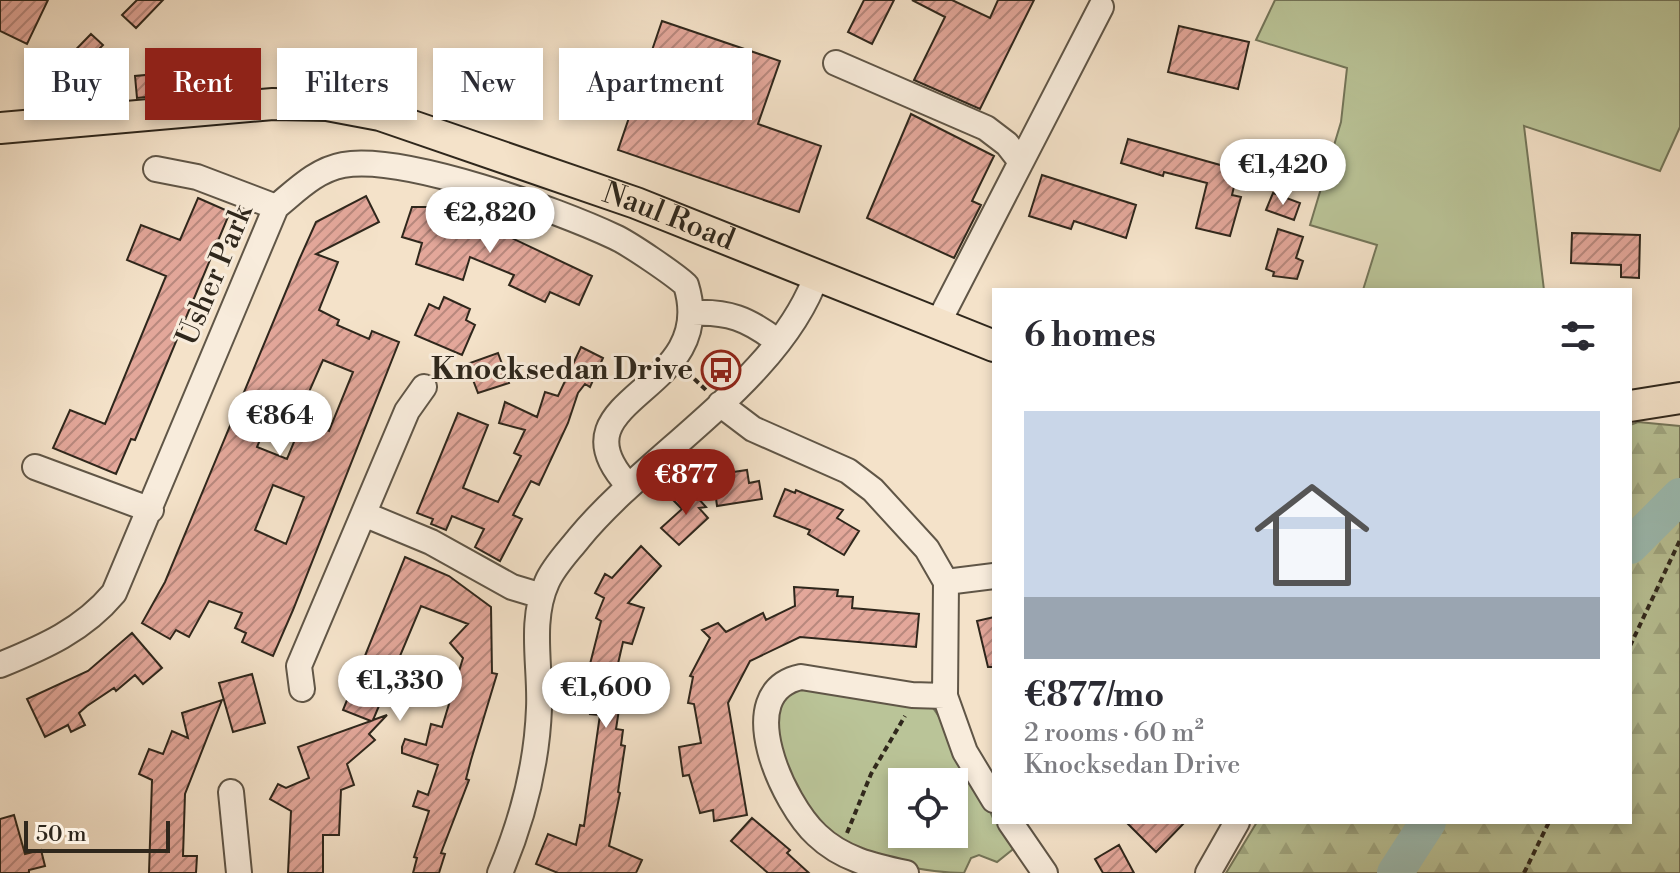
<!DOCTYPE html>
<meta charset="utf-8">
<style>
body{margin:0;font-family:"Libre Bodoni",serif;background:#f7f7f7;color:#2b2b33;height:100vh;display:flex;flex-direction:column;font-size:30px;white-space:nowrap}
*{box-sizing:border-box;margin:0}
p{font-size:26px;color:#7c7c81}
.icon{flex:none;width:44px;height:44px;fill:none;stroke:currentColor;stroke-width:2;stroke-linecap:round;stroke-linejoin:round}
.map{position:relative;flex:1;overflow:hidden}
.details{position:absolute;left:992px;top:288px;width:640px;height:536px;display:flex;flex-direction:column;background:#fff;border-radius:0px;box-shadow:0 4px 12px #0003}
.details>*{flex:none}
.guide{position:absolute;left:24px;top:48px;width:760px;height:72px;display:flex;gap:16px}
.buttons{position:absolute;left:888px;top:768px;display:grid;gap:16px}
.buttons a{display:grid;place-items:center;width:80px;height:80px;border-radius:0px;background:#fff;box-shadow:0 4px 12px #0003;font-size:40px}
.scale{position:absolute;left:24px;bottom:20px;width:146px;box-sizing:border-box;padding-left:8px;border:4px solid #2f271c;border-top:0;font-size:22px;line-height:28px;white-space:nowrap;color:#2f271c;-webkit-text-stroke:6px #f8ecdc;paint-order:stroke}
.price{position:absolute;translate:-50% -68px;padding:0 18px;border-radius:28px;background:#fff;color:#222;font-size:26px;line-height:52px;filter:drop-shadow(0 2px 4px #0008)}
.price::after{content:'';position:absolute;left:50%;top:48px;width:24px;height:18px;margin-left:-12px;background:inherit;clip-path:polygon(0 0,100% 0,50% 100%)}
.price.current{background:#8f2418;color:#fff}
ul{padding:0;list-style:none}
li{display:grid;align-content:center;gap:16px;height:424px;padding:0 32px}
li span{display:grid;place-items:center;height:248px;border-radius:0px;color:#555}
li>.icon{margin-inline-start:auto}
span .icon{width:144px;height:144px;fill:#fffc;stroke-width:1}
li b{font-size:34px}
h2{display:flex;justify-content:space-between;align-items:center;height:96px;padding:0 32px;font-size:34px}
.tag{padding:0 28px;border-radius:0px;background:#fff;box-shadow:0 4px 12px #0003;font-size:28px;line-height:72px}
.tag.current{background:#8f2418;color:#fff}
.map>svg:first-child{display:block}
.grass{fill:#bac498;stroke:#74765a;stroke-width:2;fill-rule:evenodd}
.forest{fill:url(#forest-firs);stroke:#74765a;stroke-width:2}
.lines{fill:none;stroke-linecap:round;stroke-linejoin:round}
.river{stroke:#9cbeb5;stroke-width:36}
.building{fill:url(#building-hatch);stroke:#2f271c;stroke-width:2;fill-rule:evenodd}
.minor-casing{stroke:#605647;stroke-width:28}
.major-casing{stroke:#2f271c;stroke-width:34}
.path{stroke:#2f271c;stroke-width:4;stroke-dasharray:6 4;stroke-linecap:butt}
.minor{stroke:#f8ecdc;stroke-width:24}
.major{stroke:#f4e2c9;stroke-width:30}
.labels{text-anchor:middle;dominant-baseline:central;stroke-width:6;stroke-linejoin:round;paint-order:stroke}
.street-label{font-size:30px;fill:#2f271c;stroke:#f8ecdc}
.poi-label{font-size:30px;font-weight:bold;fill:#2f271c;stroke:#f8ecdc;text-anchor:end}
</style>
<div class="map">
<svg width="1680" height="873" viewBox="0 0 1680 873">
<defs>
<pattern id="forest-firs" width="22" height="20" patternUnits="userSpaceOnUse" patternTransform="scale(2)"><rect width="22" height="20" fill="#bac498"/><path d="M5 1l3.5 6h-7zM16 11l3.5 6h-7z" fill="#a0a882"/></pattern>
<pattern id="building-hatch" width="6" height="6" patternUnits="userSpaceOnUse" patternTransform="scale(2)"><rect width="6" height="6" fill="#e3a79a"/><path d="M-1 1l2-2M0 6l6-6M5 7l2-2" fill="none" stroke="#b8887d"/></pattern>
</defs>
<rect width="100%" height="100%" fill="#f4e2c9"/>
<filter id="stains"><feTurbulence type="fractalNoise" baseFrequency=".0025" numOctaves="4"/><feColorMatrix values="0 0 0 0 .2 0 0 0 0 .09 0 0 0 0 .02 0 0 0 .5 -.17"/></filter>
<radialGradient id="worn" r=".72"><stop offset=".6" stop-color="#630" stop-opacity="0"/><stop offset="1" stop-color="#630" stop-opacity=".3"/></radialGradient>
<path class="grass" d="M1275,0H1680V127L1660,171L1524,126L1544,290H1363L1377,245L1310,225L1341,122L1347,68L1256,40Z
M807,686L933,708C941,717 994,815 994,822H1000L1017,846L997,862L979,855L971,858L964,873C932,873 877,863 850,847C829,834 805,812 793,791C783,775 769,709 784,696C790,691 800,689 807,686ZM902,782H954V834H902Z"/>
<path class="forest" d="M1638,422L1680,426V873H1226L1257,822H1630V425Z"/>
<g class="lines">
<path class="river" d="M1630,546L1680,496
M1395,873L1428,822"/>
</g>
<path class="building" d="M0,0H48L27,44L0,31Z
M137,0H163L136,28L122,15Z
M864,0H894L872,44L848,32Z
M912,0H952L990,18L998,0H1034L980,109L914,80L945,17Z
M662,21L780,61L758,124L821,146L799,212L618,150Z
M1179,26L1249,42L1238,89L1168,72Z
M91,34L103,45L79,69L89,79L75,93L54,72Z
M173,65L175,94L137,98L135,76L156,74L155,67Z
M911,114L994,156L972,201L981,205L954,258L867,218Z
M1128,139L1238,170L1232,195L1241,197L1230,236L1196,228L1207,183L1164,172L1163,176L1121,163Z
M1042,175L1136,205L1126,238L1074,221L1071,229L1029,216Z
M1273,193L1300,203L1294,220L1266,210Z
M366,196L379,222L316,254L338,262L319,310L339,320L337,325L369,339L372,331L399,342L293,610L273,656L242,642L246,633L235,628L242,613L209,601L189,637L176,630L170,639L142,623L165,582L299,260L316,222ZM323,360L353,372L329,431L303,420L287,459L257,447L274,406L298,417ZM273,485L304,497L286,544L255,530Z
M198,198L230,212L135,440L131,439L116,474L53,448L70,410L105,424L166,276L127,260L141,225L180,240Z
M412,207H427L480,223L592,276L579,305L550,292L545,302L509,285L514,275L470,257L463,280L416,264L422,243L402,237Z
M1278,229L1303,237L1296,258L1303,261L1297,279L1273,276L1274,272L1266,269Z
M1572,233L1640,235L1639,278L1621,277V265L1571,263Z
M444,297L470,309L466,320L475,325L462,355L415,335L429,304L439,309Z
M581,347L603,358L590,387L585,384L578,393L568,423L539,485L531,481L513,515L522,519L500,561L475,547L484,529L452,516L446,530L431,524L433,519L417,513L458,413L488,425L463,488L498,502L521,456L514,453L525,430L499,423L505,402L537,417L545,392L558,396Z
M498,353L509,383L478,393L467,364Z
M747,470L749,483L759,481L762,499L717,506L713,475Z
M688,487L706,507L699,508L708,518L679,545L661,528L682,509L674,501Z
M785,489L795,493L796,490L843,510L837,518L859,531L844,555L808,534L810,530L774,516Z
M641,546L661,566L628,603L644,608L632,644L623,642L614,681L623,683L616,729L623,730L621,745L625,746L618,792L620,793L609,846L642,860L636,873H558L536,864L548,834L576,845L580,825L584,826L600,715L590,714L592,701L588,700L593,669L589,668L601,621L596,618L604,598L595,593L605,574L612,578Z
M405,557L449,576L491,607L492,673L497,674L471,760L466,779L469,780L441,853L445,854L439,873H413L417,858L414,857L429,811L413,806L418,791L428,795L438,765L402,753V747L405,739L426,745L431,724L442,727L463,658L450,643L468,624L421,606L373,720L387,715L369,734L375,740L347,764L354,785L341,790L339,835H323V873H288L291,811L270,799L278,784L286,788L309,778L298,747L371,721L343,710Z
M794,587L838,590L837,596L853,597L852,608L919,614L916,647L800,637L750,661L728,703L747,815L714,821L713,810L700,813L689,775L683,776L679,747L701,743L694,704L688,703L693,677L690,676L710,638L702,630L718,623L726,632L763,613L766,620L795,606Z
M994,617V667H988L977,621Z
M132,633L162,668L143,684L135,675L116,691L114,688L87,706L79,713L85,725L71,732L68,725L45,737L27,699L88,671Z
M252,674L265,723L233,732L219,683Z
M222,700L185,794L183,856H197L196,873H149L152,780L139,774L149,749L163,754L172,731L188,738L182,713Z
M14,815L25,854L41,850L45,866L29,870V873H0V819Z
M752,818L790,850L787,853L809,873H768L731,841Z
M1126,822H1185L1156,852Z
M1119,845L1134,873H1103L1095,859Z"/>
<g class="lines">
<g class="minor-casing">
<path id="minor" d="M836,63L986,128L1007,144L1021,162
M156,169L197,177L276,207
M692,313C728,311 748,319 777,341
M938,323L1101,7
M720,404L753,429L848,471L873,490L927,549L946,582L945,696L965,752L994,800
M35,467L151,510
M366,515L431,542L512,587L542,596
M946,582L994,576
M0,665C44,647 83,630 114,593L276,207C297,190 316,170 343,165C403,154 558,210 615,237C630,244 674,274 686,285C720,394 547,397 628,485
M302,689L299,666L407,411L424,387
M231,792L239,873
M1010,822L1045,873
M500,873C522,821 537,765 539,708C541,668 529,621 547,582C554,566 568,552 579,538C648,454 781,379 817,274
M906,873C873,866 842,859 817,835C784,805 730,692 801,677L912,695L945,696
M1208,873L1237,822"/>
</g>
<g class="major-casing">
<g id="major">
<path id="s1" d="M0,128L273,104L327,105L380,115L636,203L994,346"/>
<path d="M1630,406L1680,398"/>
</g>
</g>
<path class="path" d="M687,372L707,391
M1630,646L1680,540
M847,833L871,774L905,716
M1524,873L1549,822"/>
<use href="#minor" class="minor"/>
<use href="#major" class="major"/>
</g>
<defs>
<g id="bus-ring" transform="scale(2)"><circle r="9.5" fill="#f8ecdc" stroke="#8f2418" stroke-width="1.5"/><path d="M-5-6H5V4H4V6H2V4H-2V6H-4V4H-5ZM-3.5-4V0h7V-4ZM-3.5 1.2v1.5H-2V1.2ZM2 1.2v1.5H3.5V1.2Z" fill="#8f2418"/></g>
</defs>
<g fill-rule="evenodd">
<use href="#bus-ring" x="721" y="370"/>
</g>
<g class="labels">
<g class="street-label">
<text stroke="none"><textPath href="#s1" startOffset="688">Naul Road</textPath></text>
<text transform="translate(215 275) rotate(-67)">Usher Park</text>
</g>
<g class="poi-label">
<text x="693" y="370">Knocksedan Drive</text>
</g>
</g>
<rect width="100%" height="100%" filter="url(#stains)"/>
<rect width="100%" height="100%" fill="url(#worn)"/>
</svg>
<div class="buttons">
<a><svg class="icon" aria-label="locate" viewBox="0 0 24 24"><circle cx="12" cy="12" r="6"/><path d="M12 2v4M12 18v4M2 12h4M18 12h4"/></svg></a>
</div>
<div class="scale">50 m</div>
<b class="price" style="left:1283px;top:207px">€1,420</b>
<b class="price" style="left:490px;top:255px">€2,820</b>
<b class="price" style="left:280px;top:458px">€864</b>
<b class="price current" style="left:686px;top:517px">€877</b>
<b class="price" style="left:400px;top:723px">€1,330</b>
<b class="price" style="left:606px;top:730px">€1,600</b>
<div class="guide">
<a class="tag">Buy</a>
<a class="tag current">Rent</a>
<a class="tag">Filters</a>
<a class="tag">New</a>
<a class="tag">Apartment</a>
</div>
<section class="details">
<h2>6 homes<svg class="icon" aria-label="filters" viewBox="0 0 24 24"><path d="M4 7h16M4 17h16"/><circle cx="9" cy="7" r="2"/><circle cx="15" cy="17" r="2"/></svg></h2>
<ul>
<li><span style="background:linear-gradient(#c9d6e8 75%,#9aa5b1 0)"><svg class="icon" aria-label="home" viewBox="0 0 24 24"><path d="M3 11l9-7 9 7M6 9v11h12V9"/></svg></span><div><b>€877/mo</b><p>2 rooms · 60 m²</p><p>Knocksedan Drive</p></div></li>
</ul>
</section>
</div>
